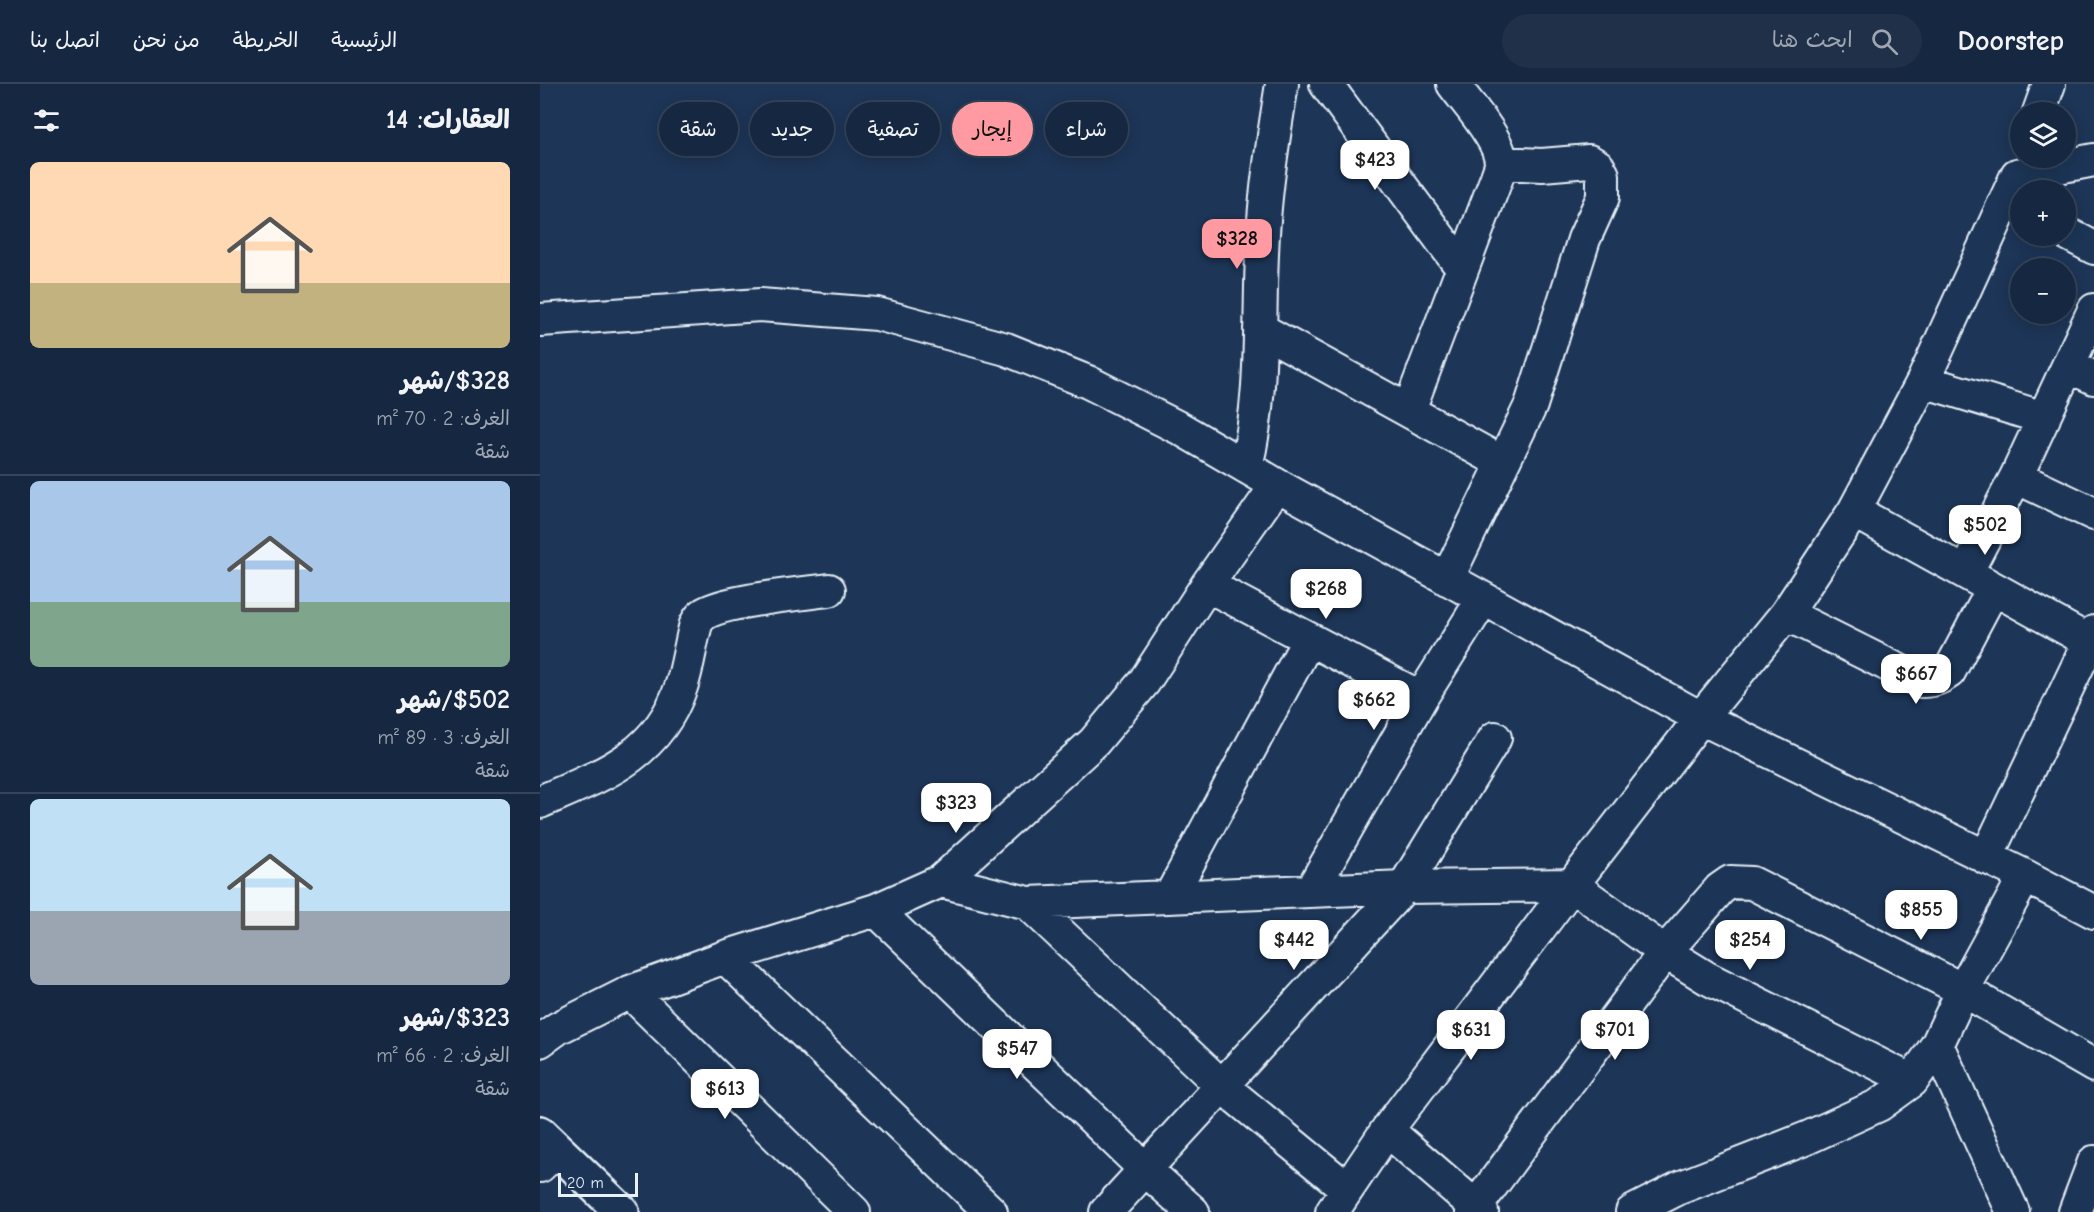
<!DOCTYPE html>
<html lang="ar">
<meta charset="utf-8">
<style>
body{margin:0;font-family:"Comic Neue","Playpen Sans Arabic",sans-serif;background:#1f3048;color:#f1f3f6;direction:rtl;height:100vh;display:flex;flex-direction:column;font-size:22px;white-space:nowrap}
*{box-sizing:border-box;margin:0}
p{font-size:20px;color:#9ea6b1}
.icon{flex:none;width:33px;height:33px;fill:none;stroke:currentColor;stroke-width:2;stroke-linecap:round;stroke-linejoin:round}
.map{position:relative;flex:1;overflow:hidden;direction:ltr}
.sheet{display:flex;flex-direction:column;background:#162841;width:540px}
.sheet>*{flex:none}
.banner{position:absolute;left:18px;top:18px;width:570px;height:54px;direction:rtl;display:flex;gap:12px}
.controls{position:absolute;left:1470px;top:18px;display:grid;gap:12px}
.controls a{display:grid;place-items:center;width:66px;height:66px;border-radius:50%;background:#162841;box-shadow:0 3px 15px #0003,0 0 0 2px #35445a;font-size:30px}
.scale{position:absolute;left:18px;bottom:15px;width:80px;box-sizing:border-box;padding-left:6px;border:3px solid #e8f1f8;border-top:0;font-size:16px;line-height:21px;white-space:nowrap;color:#e8f1f8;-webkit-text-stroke:4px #1d3557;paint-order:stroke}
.price{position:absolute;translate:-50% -51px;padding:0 14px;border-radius:12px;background:#fff;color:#222;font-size:20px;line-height:39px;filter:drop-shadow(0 2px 3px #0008)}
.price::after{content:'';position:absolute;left:50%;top:36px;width:18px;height:14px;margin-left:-9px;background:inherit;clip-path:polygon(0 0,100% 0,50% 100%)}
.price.active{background:#ff9aa2;color:#111}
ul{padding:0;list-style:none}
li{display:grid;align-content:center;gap:12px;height:318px;padding:0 30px}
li+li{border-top:2px solid #35445a}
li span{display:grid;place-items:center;height:186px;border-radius:9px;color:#555}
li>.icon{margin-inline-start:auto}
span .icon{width:108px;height:108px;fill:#fffc;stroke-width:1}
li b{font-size:26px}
h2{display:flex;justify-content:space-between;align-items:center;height:72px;padding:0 30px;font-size:26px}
.tag{padding:0 21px;border-radius:27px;background:#162841;box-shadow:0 3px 15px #0003,0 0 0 2px #35445a;font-size:21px;line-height:54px}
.tag.active{background:#ff9aa2;color:#111}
header{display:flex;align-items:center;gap:36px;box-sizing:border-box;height:84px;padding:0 30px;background:#162841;border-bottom:2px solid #35445a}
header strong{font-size:28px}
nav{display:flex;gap:33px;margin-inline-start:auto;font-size:21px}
.search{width:420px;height:54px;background:#1f3048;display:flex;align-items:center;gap:15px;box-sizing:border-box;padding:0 21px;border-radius:33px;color:#9ea6b1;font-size:22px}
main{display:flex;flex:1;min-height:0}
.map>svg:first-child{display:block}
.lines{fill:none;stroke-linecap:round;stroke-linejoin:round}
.minor-casing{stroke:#e8f1f8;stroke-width:36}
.primary-casing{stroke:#e8f1f8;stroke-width:38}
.minor{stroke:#1d3557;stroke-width:32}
.primary{stroke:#1d3557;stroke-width:33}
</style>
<header>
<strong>Doorstep</strong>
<div class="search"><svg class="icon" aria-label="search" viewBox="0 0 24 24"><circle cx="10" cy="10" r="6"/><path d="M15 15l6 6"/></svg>ابحث هنا</div>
<nav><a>الرئيسية</a><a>الخريطة</a><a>من نحن</a><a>اتصل بنا</a></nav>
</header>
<main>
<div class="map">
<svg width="1554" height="1128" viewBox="0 0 1554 1128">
<rect width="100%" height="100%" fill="#1d3557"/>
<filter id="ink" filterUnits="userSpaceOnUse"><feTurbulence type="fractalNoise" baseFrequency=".0167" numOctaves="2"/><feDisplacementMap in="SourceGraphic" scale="12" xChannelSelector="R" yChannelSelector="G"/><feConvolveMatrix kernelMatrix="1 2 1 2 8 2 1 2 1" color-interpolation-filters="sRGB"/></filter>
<g filter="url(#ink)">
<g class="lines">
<g class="minor-casing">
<path id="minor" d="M786,0L922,184
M1499,28L1509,0
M1526,149L1554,164
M0,236L220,221L337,230L466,265L548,298L641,345L737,401L1161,634L1485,792L1554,828
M720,245L963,379
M1529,282L1554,294
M1383,297L1504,334
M869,326L957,93C958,89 961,83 961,79C961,56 926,18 913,0
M706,383C726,302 717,219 724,136C727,91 735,45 742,0
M1476,393L1554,430
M1314,427L1554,560
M1426,489L1476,393L1554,226
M907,495L991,321L1044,155L1063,113V91L1058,82L1049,77L1002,81L961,79
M667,501L881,614
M1246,530L1380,597C1392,597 1399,595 1409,588L1453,505
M0,718C62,691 117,673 141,603C148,583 150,561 156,540C158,536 160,532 164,530C186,516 261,510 289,506
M1446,774L1554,548
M401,797L488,819L864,803L1032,801L1161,634L1246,530L1314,427L1383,297L1477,91L1554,76
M771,807L881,614L943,515
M630,813L769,555
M488,819L683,1003L806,1104
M336,826L605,1085L653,1128
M185,873L451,1128
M90,908L314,1128
M0,957L18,944L90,908L185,873L336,826L401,797L554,658L604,598L667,501L737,401
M1397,961L1473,1128
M847,1046L942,1128
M0,1082L17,1066
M566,1128L864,803L955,654
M792,1128L847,1046L1032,801L1125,868L1167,894L1372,997
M932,1128L1125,868L1180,805L1190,798L1212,799L1423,906L1554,982
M1092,1128L1139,1104L1267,1054L1339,1021L1372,997L1397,961L1423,906L1485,792
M1535,1128L1554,1078"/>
</g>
<g class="primary-casing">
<path id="primary" d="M0,1049L82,1128"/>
</g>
<use href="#minor" class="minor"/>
<use href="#primary" class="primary"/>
</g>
</g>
</svg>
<div class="controls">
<a><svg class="icon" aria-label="layers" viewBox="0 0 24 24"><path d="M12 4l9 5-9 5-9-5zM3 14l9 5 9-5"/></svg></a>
<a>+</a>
<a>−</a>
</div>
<div class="scale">20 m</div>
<b class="price" style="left:835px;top:107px">$423</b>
<b class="price active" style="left:697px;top:186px">$328</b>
<b class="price" style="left:1445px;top:472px">$502</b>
<b class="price" style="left:786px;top:536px">$268</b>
<b class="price" style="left:1376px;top:621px">$667</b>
<b class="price" style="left:834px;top:647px">$662</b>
<b class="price" style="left:416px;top:750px">$323</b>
<b class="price" style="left:1381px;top:857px">$855</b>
<b class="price" style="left:754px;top:887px">$442</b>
<b class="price" style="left:1210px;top:887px">$254</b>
<b class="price" style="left:931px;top:977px">$631</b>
<b class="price" style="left:1075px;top:977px">$701</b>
<b class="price" style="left:477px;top:996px">$547</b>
<b class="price" style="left:185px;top:1036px">$613</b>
<div class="banner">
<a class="tag">شراء</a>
<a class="tag active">إيجار</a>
<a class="tag">تصفية</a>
<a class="tag">جديد</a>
<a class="tag">شقة</a>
</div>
</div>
<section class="sheet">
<h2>العقارات: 14<svg class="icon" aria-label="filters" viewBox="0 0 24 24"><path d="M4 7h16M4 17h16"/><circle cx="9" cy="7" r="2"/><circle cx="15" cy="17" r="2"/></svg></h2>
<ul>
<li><span style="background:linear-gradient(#ffd9b3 65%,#c2b280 0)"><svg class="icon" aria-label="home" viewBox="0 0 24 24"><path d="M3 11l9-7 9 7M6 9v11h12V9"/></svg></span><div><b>$328/شهر</b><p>الغرف: 2 · 70 m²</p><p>شقة</p></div></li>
<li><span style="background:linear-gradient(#a9c7e8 65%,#7fa58c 0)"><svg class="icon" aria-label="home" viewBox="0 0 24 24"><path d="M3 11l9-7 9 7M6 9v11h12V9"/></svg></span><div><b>$502/شهر</b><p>الغرف: 3 · 89 m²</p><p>شقة</p></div></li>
<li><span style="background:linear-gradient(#bfe0f5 60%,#9aa5b1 0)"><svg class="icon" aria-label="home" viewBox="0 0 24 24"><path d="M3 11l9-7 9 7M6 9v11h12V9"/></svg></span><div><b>$323/شهر</b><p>الغرف: 2 · 66 m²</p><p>شقة</p></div></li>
</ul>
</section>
</main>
